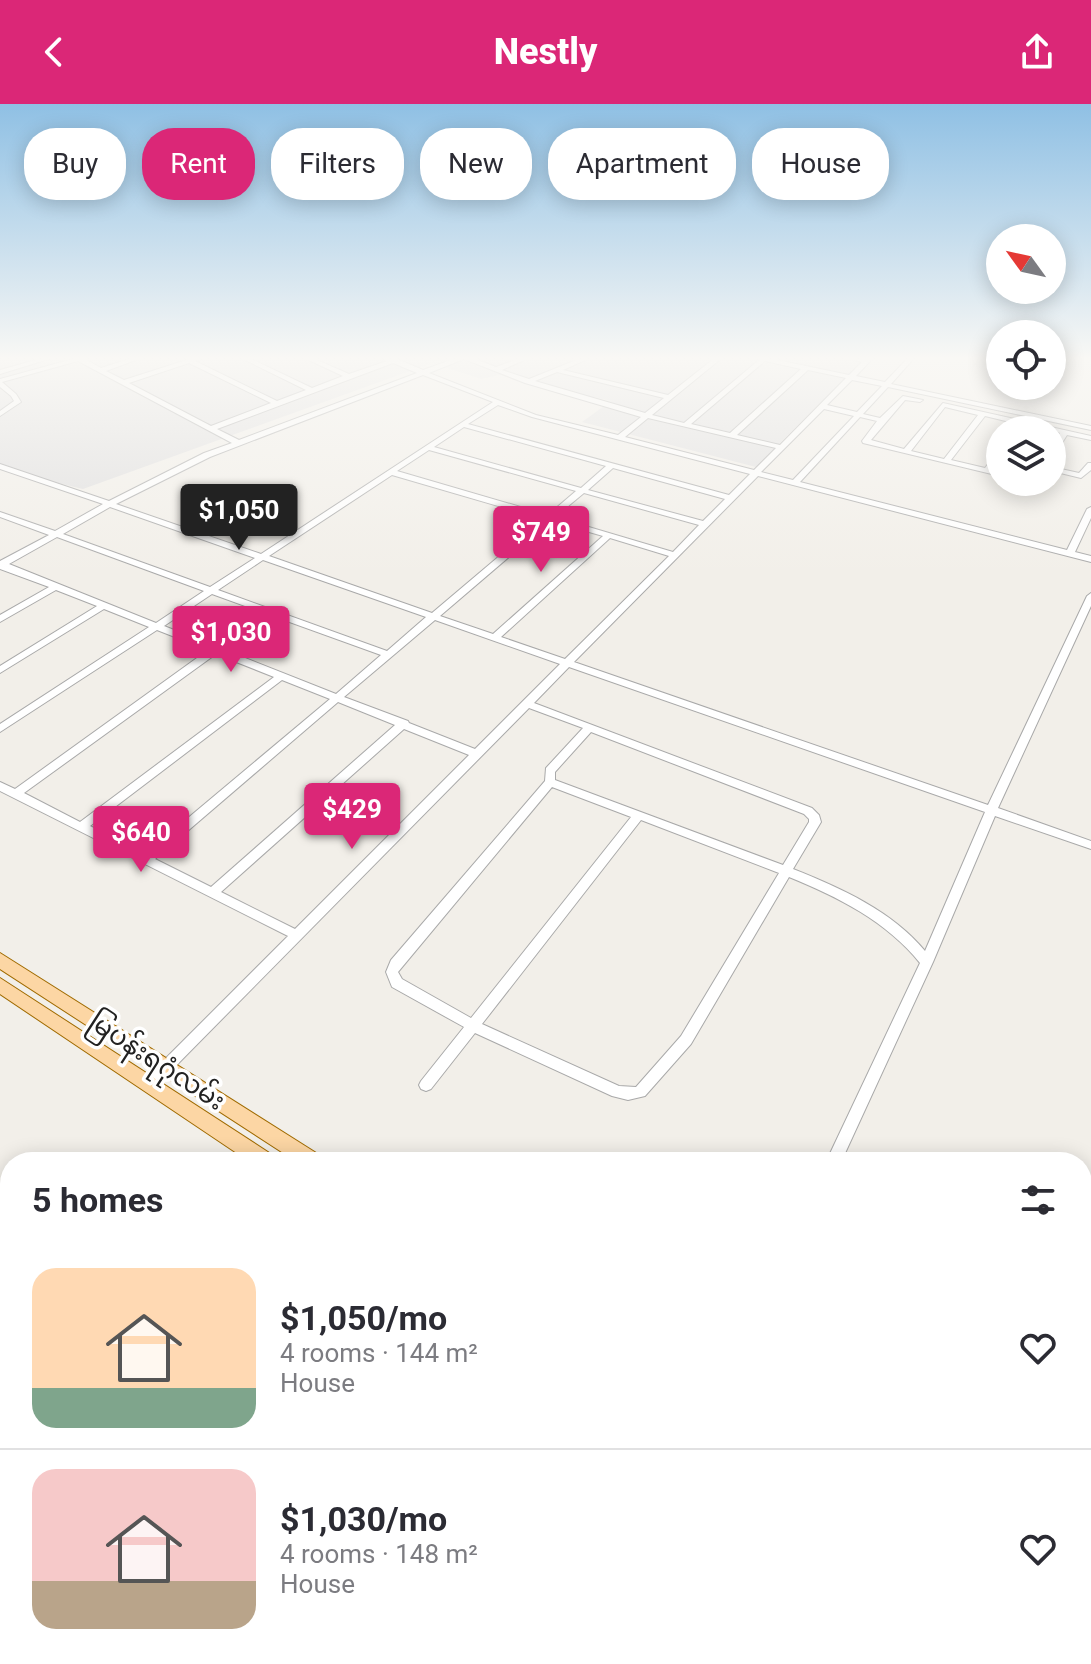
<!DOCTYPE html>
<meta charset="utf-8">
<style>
body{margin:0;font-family:Roboto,"Noto Sans Myanmar",sans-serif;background:#f7f7f7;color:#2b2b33;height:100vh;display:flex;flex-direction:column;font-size:30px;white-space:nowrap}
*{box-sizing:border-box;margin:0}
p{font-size:26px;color:#7c7c81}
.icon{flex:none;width:44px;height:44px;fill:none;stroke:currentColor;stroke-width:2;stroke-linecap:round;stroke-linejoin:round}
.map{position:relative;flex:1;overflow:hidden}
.sheet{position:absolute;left:0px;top:1048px;width:1092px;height:512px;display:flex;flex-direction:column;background:#fff;border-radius:32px 32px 0 0;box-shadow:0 4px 20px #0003}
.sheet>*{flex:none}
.banner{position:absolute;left:24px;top:24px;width:1044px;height:72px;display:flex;gap:16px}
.needle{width:52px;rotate:303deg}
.controls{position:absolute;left:986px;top:120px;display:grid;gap:16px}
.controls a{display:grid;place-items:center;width:80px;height:80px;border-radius:50%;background:#fff;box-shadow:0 4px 20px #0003;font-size:40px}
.price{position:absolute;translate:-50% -68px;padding:0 18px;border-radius:8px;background:#db2777;color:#fff;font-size:26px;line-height:52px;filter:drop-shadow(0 2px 4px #0008)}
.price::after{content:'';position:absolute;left:50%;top:48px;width:24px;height:18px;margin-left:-12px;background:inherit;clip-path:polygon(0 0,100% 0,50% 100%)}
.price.active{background:#222;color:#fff}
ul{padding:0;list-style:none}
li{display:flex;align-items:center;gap:24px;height:200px;padding:0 32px}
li+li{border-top:2px solid #e1e1e2}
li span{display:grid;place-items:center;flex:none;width:224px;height:160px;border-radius:24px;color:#555}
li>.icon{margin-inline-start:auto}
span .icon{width:96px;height:96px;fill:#fffc;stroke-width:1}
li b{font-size:34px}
h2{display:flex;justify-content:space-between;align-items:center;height:96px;padding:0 32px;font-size:34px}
.tag{padding:0 28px;border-radius:32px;background:#fff;box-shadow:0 4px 20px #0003;font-size:28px;line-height:72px}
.tag.active{background:#db2777;color:#fff}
header{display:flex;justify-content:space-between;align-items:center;height:104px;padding:0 32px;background:#db2777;color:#fff;font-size:36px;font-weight:800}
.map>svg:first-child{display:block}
.residential{fill:#e0dfdf}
.water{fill:#aad3df}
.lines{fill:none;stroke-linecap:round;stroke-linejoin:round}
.minor-casing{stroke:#a9a9a9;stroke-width:2}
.major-casing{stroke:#a06b00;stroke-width:2}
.minor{fill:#fff;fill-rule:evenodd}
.major{fill:#fcd6a4;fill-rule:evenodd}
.labels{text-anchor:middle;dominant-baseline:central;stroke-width:7;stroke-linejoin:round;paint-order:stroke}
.street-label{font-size:26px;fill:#222;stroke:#fff}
</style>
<header><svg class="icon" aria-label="back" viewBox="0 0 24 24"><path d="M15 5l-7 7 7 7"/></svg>Nestly<svg class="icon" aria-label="share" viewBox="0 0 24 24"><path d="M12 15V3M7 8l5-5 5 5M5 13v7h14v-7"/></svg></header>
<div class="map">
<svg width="1091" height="1560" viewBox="0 0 1091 1560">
<rect width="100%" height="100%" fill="#f2efe9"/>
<path class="residential" d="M0,253H866L756,363L582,318L611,297L499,271L481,275L432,259L83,385L0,365Z
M1082,1338L1091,1340V1560H648L653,1550H1082Z"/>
<path class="water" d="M0,1237L10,1245V1550H572L568,1560H0Z"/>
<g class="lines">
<g class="minor-casing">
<path id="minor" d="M46,253H55L0,270V266Z
M80,253H89L85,255L101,264L135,253H144L106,267L124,276L196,253H205L195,257L277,297L306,286L239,253H247L312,284L343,272L302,253H310L349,270L387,257L380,253L397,255L423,266L459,253H470L496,263L523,253H531L502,266L529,275L584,253H592L563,266L668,291L716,253H723L652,311L684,319L759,256L752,253H763L849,271L862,258L842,253L865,255L868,253H874L856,272L885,278L909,253H915L891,280L1091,322V326L888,283L863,310L880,314L903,292L923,296L920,298L905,296L871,336L904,345L943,299L1091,332V336L1067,331L1055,350H1052V342L1060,329L1052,326L1025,321L1019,325L1015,323L1018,320L985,312L951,356L985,364L997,348H1000V355L992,366L1000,368V372L863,339L862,337L877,317L860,313L800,378L1067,446L1087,405L1091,403V414L1075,448L1091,452V458L758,372L574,558L988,701L1087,492L1091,489V502L998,704L1091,737V745L995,712L933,858L841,1058H826L920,859C886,817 838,793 789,773L691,940L645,992L628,996L612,992L475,929L431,985L426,987L421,985L419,981L421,977L464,923L392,883L386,868L391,856L545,677L546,664L583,624L529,604L153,985L148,987L143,985L141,981L143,977L288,832L0,687V678L15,685L208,546L157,526L0,628V620L149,523L104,505L0,569V562L97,502L56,486L0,518V511L49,483L0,465V457L49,431L0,413V408L55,427L103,400L0,365V360L109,397L204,349L232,339L78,257L2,278L16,290L21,298L0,312V307L14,297L11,292L0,283V275ZM464,255L525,279L641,313L618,331L536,311L429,269ZM765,257L801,265L730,329L691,320ZM189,259L271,299L211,322L129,279ZM393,259L417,269L239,336L217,325ZM808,266L846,274L780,341L737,331ZM557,268L664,294L645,309L535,277ZM423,271L493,298L261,450L116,400L210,353ZM852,276L882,282L857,308L827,301ZM498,301L532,313L750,370L729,391L468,320ZM945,303L978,311L944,355L911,347ZM824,305L854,312L793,376L761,368ZM648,314L776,344L754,366L625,333ZM464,323L606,362L581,384L434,343ZM429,346L576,387L548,411L397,367ZM613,364L725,395L703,417L588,386ZM392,371L543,415L432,509L269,452ZM584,389L699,421L673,448L555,413ZM110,403L255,454L210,483L63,430ZM551,417L603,432L493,530L440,512ZM57,433L204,487L156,519L9,460ZM610,434L669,452L565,555L501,533ZM263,456L426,513L387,547L218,486ZM212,490L381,551L336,590L164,522ZM435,516L560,560L475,645L409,619L408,617L344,593ZM216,550L274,573L80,718L24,689ZM569,563L985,708L925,847C892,807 841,784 793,765L821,718L819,711L812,704L534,599ZM282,576L330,595L145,750L90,722ZM338,598L395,621L211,783L155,755ZM404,625L469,651L295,825L221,788ZM591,628L804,710L809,715V718L783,761L555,676V668ZM552,683L631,713L471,914L402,875L398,868ZM641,716L779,769L681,932L636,983L619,982L482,920Z
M1088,359H1091V366L1081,374L1052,367V363L1079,369Z
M1023,1550H1043L1042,1560H1022Z"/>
</g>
<g class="major-casing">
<path id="major" d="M0,849L321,1052L324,1058H297L0,865Z
M0,874L274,1052L277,1058H250L0,890Z
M1082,1272L1091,1275V1299L1082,1296Z
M1082,1301L1091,1303V1327L1082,1325Z"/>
</g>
<use href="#minor" class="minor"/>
<use href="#major" class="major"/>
</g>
<linearGradient id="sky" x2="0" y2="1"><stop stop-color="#8fc0e4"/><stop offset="0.54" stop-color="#f9f8f5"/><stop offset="1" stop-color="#f9f8f5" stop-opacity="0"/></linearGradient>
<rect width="1091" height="471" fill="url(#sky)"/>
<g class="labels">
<g class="street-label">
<text transform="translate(157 957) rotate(33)">မြပန်းရဂုံလမ်း</text>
</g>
</g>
</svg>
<div class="controls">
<a><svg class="needle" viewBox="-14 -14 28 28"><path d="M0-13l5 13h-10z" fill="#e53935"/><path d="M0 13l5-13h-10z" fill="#7c7c81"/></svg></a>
<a><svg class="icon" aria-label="locate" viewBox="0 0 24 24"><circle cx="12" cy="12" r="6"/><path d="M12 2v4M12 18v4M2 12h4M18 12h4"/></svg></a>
<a><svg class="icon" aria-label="layers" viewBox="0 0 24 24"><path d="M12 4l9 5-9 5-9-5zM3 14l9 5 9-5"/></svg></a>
</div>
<b class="price active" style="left:239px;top:448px">$1,050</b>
<b class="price" style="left:541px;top:470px">$749</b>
<b class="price" style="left:231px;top:570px">$1,030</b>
<b class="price" style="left:352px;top:747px">$429</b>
<b class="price" style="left:141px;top:770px">$640</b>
<div class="banner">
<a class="tag">Buy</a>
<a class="tag active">Rent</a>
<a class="tag">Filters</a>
<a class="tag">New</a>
<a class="tag">Apartment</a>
<a class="tag">House</a>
</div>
<section class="sheet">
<h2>5 homes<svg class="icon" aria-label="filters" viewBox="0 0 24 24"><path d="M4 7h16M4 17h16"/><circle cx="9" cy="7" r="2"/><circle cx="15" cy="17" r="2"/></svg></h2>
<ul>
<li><span style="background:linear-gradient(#ffd9b3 75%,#7fa58c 0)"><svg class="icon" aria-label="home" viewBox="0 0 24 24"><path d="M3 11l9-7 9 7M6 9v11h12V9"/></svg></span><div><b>$1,050/mo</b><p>4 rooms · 144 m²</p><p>House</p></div><svg class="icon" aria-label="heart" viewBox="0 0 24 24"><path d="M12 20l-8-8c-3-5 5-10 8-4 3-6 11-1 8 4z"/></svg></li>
<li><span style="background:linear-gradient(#f6c9c9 70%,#b9a48a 0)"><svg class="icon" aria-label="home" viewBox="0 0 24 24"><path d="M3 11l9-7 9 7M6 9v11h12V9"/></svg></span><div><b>$1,030/mo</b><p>4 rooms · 148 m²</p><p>House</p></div><svg class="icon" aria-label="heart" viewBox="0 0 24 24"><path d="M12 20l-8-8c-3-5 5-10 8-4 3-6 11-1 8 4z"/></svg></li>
</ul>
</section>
</div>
